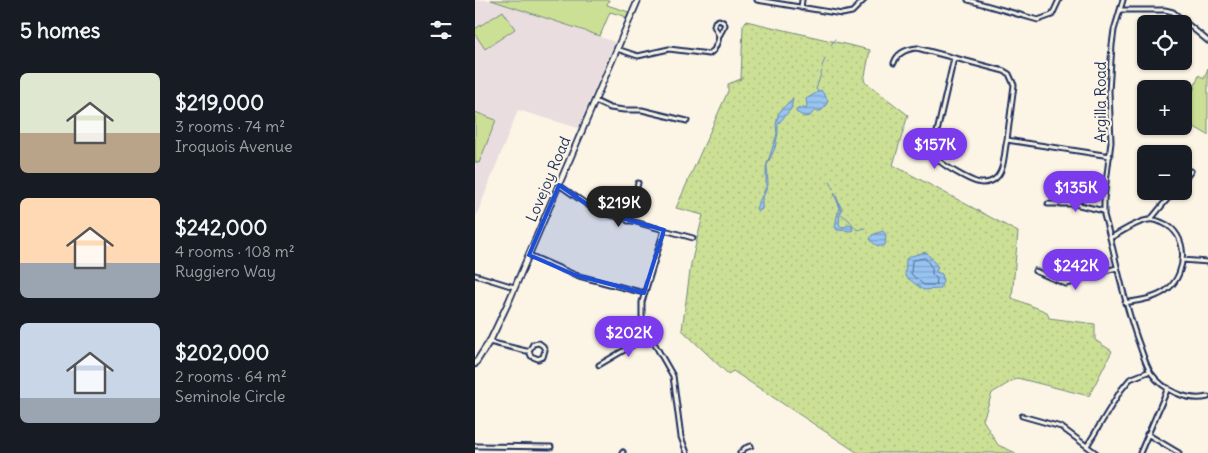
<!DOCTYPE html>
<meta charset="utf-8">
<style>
body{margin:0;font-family:Delius,sans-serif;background:#242831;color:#f1f3f6;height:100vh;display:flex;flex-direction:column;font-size:19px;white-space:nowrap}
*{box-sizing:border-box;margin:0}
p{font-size:16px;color:#9ea1a6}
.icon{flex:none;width:28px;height:28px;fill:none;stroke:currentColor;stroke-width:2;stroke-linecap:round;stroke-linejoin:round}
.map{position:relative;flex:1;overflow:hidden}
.side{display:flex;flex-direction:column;background:#171b24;width:475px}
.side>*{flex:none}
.fabs{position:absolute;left:662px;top:15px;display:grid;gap:10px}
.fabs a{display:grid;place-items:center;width:55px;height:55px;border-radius:8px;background:#171b24;box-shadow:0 1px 4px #0004;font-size:25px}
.price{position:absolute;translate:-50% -42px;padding:0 11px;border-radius:18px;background:#7c3aed;color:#fff;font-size:16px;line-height:32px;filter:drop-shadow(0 1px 2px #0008)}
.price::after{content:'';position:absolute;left:50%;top:30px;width:15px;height:11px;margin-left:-8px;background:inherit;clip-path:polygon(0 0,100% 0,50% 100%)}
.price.current{background:#222;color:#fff}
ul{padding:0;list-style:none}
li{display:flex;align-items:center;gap:15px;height:125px;padding:0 20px}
li span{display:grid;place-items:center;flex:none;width:140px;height:100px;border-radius:8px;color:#555}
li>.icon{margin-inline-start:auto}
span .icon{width:60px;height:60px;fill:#fffc;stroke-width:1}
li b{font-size:21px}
h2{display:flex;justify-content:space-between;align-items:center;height:60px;padding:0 20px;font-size:21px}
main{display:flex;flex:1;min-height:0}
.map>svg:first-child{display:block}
.built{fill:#eadddf}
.grass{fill:url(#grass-dots);stroke:#74887a}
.green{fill:#cce095;stroke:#74887a}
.water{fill:url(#water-rules);stroke:#6688b7}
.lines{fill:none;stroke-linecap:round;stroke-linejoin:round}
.shore{stroke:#4d6b99;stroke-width:1}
.stream{stroke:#6688b7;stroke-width:1}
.minor-casing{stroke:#1b2f5e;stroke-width:7}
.secondary-casing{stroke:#1b2f5e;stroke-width:8}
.minor{stroke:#fcf5e5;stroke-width:3}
.secondary{stroke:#fcf5e5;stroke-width:4.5}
.marked{fill:#1d4ed8;fill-opacity:0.2;stroke:#1d4ed8;stroke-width:4;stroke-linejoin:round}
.labels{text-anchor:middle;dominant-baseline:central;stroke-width:4;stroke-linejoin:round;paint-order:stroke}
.street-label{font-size:15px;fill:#1b2f5e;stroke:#fcf5e5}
</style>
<main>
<section class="side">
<h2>5 homes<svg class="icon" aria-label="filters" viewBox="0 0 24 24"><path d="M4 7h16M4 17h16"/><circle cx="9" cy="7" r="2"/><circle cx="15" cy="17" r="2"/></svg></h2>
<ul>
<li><span style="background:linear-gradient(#dfe7d0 60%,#b9a48a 0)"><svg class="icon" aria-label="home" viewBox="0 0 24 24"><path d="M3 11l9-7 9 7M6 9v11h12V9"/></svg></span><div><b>$219,000</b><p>3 rooms · 74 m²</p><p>Iroquois Avenue</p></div></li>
<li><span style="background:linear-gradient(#ffd9b3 65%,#9aa5b1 0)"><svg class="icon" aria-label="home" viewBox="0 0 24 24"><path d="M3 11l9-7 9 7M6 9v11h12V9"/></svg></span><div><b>$242,000</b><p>4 rooms · 108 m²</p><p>Ruggiero Way</p></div></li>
<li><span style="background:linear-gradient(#c9d6e8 75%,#9aa5b1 0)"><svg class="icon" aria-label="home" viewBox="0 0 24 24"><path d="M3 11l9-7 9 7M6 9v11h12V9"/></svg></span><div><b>$202,000</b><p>2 rooms · 64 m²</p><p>Seminole Circle</p></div></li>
</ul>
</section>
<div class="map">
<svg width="733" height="453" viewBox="0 0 733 453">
<defs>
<pattern id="grass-dots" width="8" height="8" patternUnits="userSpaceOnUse" patternTransform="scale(1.25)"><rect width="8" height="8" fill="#cce095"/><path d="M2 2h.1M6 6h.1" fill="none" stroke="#afc083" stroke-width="1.8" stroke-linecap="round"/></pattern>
<pattern id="water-rules" width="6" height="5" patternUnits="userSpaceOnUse" patternTransform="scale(1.25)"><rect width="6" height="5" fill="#98c4f2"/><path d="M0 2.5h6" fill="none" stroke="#7ba0c7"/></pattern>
</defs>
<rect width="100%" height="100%" fill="#fcf5e5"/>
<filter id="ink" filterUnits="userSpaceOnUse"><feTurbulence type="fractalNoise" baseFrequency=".02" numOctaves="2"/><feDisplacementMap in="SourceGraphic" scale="10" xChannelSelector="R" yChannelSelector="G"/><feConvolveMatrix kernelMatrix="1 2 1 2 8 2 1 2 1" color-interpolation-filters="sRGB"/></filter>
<g filter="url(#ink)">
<path class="built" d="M0,0H16L140,42L103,128L43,110L0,219Z"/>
<path class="grass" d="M271,21L395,50L389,81L433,115L418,165L543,232L537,298L572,312L574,318L620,324V340L637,351L614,396L542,378L517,393L508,420L523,445L541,453H383L258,371L253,374L207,330L216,264L228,215L201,208L253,91V84L266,79L268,26Z"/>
<path class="green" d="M16,0H134L132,5L154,12L151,19L149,16L135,12L125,36Z
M28,11L40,29L10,49L0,34V29Z
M733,68V135L709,121V116L724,75L729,79Z
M0,112L21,120L4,163L0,162Z"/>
<path class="water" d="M346,90L353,100L350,107L346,111H339L335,116L330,117L321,112V110L327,107L331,109L332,106L331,99Z
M318,98L316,109L303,124V133L300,148L292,165L293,185L287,200V209L283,212L281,208L291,187V167L302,134L301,125L303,115L306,110Z
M360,193L367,210L365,214L364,224L367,227L372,226L373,224L377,225L378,230L376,231L362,230L360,227L362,216L365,208L359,194Z
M408,231L411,235L410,245C404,248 399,245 395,239L397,235Z
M451,252L463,267L461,272L467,274L468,281L465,289L448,290L430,276L431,259L436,256Z"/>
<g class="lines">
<path class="shore" d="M450,258L457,268V274L462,279L461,285H449L436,274L437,261Z"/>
<path class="stream" d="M356,45L360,39
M347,66L350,59
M343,92L341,89L347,71
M355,181L358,189
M365,213L374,220L382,230L390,228"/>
<g class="minor-casing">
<path id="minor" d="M282,0L367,14L377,12L389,0
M493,0L563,20L577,15L584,0
M648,0L639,30L637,45L634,91L636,142L629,199V215C641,257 648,300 663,341C667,351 670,364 676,373C688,390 713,402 733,397
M326,8L327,0
M645,10H690L698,12L733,41
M142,49L163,56L194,49L234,54L239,50L243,41L244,36L239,26L240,22L244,20L248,22L250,25L244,36
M479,58L459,145C458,149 458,152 460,156C464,164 498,183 507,183C512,183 518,181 521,178C530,170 529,151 532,140
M419,63C422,53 432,49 442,48L529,71L534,74L539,85L532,140L635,156
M120,101L135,108L149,110H167L212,121
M709,180L716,171
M84,185L117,208L128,213L218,238
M573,204H600L629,211
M676,219L699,191
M153,221L163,183
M189,230L167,302V316L171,329L198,376L206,437L212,453
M635,238C647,232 660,222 673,220C678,219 684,221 688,223C714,234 712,272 694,288C682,299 665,300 650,303
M54,255L100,275L169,293
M707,260L733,262
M560,271L591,284L596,283L618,274L642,268
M0,275L39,287
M14,342L51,351H54L58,344L64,343L68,346L70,350L68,357L63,359L56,356L54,351
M124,365L175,335
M547,416L586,427L621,453
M672,434L704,453
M0,446L76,447
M612,446L646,390L655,379L675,371
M147,453L148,452
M265,453L270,448L276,446
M665,453L693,388"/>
</g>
<g class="secondary-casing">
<path id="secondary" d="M0,364L16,339L34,301L163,0"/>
</g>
<use href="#minor" class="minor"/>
<use href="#secondary" class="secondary"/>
</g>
</g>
<path class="marked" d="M84,185L122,211L189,230L169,293L100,275L54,255Z"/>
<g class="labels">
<g class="street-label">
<text transform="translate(625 102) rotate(-90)">Argilla Road</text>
<text transform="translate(73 179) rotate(-67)">Lovejoy Road</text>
</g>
</g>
</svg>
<div class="fabs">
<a><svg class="icon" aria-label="locate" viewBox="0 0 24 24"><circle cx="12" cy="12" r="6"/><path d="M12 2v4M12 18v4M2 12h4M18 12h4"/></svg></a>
<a>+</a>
<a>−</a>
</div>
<b class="price" style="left:460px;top:170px">$157K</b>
<b class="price" style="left:601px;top:213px">$135K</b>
<b class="price current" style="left:144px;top:228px">$219K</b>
<b class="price" style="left:601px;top:291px">$242K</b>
<b class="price" style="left:154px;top:358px">$202K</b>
</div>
</main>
